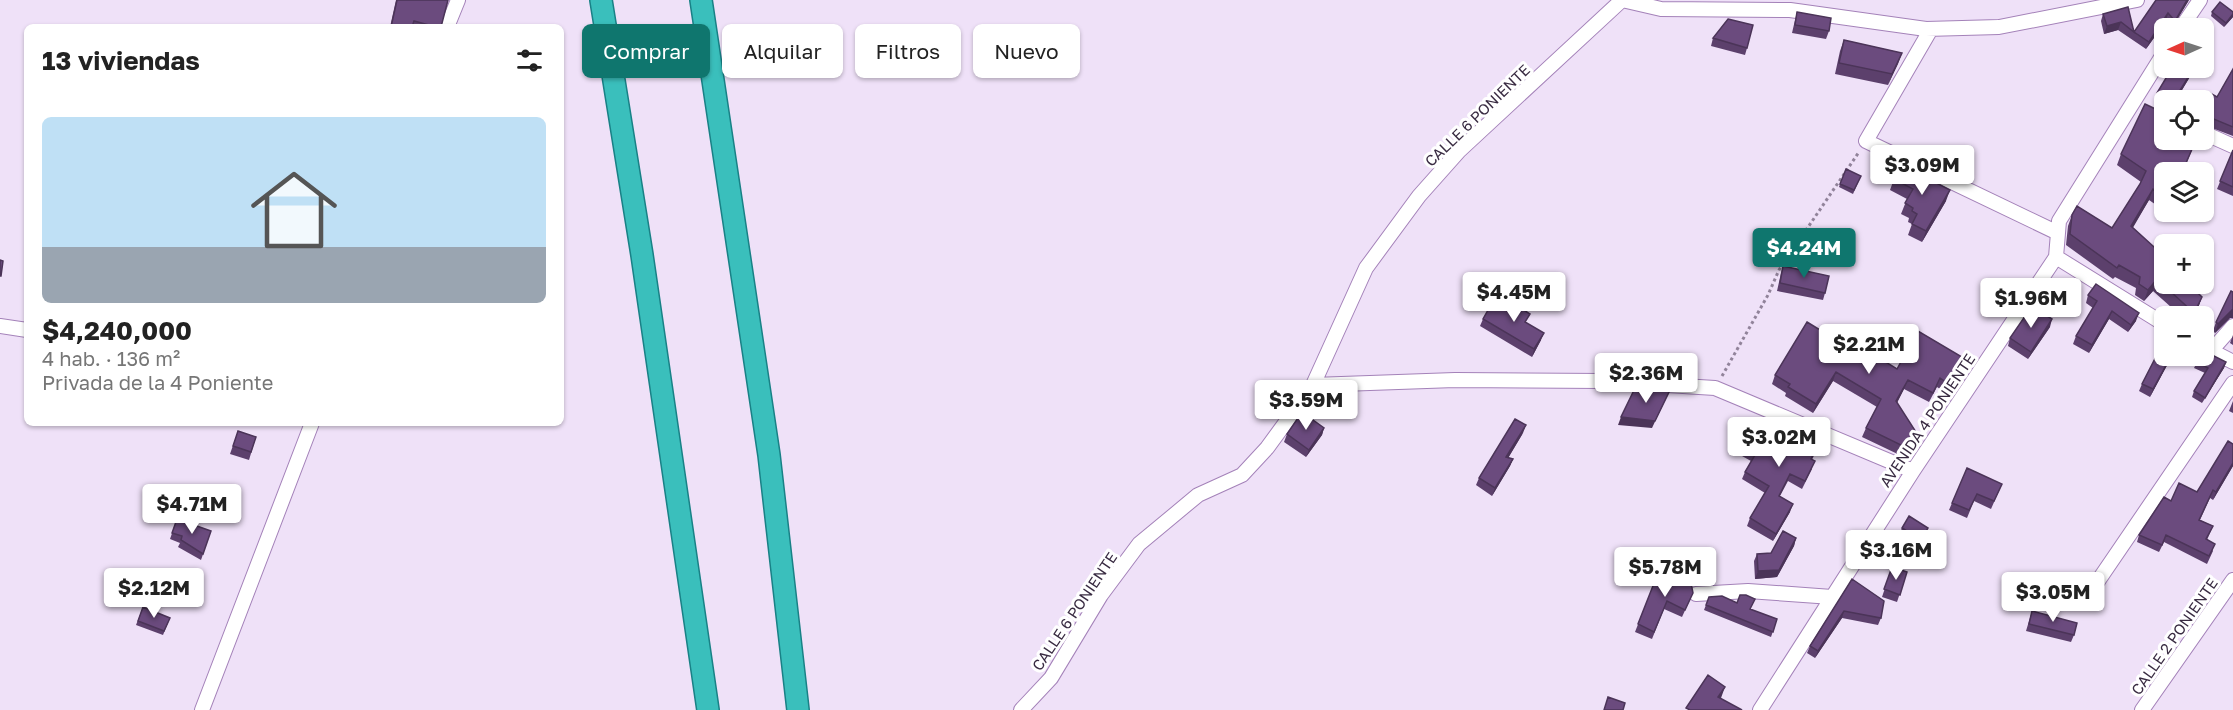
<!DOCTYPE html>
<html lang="es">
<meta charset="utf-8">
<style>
body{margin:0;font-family:"Golos Text",sans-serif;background:#f2f2f2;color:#222;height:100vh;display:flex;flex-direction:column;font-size:22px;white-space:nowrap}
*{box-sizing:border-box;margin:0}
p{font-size:20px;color:#767676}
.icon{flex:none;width:33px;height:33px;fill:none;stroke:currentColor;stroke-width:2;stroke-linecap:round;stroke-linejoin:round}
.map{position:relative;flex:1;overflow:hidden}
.details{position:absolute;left:24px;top:24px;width:540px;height:402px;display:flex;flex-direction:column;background:#fff;border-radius:9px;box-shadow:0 2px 4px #0004}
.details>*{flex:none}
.hud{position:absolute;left:582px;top:24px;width:570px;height:54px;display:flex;gap:12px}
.needle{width:39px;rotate:267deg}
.tools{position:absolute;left:2154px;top:18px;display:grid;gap:12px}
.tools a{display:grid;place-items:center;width:60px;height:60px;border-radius:9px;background:#fff;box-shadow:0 2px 4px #0004;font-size:30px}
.price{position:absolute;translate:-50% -51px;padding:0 14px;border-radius:6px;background:#fff;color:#222;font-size:20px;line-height:39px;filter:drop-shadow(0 2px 3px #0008)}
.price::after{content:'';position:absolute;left:50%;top:36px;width:18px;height:14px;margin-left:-9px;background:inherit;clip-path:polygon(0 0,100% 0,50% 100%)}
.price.current{background:#0f766e;color:#fff}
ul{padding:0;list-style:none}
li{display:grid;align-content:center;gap:12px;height:318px;padding:0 18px}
li span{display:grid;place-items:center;height:186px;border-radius:9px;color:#555}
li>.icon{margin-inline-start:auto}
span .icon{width:108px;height:108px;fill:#fffc;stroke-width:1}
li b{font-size:26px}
h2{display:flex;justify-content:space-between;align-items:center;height:72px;padding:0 18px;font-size:26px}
.chip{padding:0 21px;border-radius:9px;background:#fff;box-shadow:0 2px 4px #0004;font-size:21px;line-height:54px}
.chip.current{background:#0f766e;color:#fff}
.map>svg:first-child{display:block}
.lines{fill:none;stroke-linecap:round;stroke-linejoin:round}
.minor-casing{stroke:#a482b9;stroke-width:16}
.trunk-casing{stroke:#198186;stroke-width:24}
.path{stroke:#91839a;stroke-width:3;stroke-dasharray:3 3;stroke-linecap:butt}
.minor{stroke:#fff;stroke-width:14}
.trunk{stroke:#3abfbc;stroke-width:21}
.wall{fill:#5c406c}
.shaded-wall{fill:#4b3458}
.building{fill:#6b4b7e;stroke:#4b3458;stroke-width:1.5}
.labels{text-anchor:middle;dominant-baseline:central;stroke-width:6;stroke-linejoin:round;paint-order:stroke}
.street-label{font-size:15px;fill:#392b42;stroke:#fff}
</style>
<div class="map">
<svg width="2233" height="710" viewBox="0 0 2233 710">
<rect width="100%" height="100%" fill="#efe1f8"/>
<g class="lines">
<g class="minor-casing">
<path id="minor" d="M1622,0L1661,9L1790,10L1926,29L1999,27L2137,0
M447,27L458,0
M2181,28L2200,0
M1931,29L1866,141L2058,233
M2204,133L2233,146
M2056,257L2164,324
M0,326L27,330
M2204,347L2233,362
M2211,351L2233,326
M1313,385L1455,380L1603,381L1715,388L1913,471
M2029,593L2083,603L2233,383
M1696,594L1748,591L1832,597
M202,710L312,423
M1021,710L1051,678L1101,595L1139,544L1198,495L1242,475L1267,448L1313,385L1366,268L1419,196L1459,151L1622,0
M1760,710L1913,471L2056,257L2059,221L2164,53
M2142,710L2233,580"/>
</g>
<g class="trunk-casing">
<path id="trunk" d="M601,0L642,255L708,710
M701,0L769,455L798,710"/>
</g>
<path class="path" d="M1722,376L1768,295L1779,270L1859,152"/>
<use href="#minor" class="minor"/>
<use href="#trunk" class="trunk"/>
</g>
<path class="wall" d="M396,0H448L441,27H390Z
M2189,0L2172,28L2166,21L2146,49L2118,30L2104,34L2101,21L2103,14L2128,7L2134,32Z
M1797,12L1829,31L1826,39L1792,33L1795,20Z
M2212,12L2233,17L2224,27L2211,16Z
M1713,38L1747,48L1745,55L1711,46Z
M1844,40L1902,53L1888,85L1835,74L1840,51Z
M2233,69V136L2204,125V105L2217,97Z
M2194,70L2176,100H2164V106L2154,101L2157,93Z
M2196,140L2183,172H2164V205L2162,209L2149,200L2132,228L2164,284L2202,297L2198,308L2193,316H2181L2153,291L2144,301L2135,295L2136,288L2115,277L2113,279L2066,245L2068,226L2072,215L2112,228L2141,182L2117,165L2121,154Z
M2233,150V196L2217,189Z
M1861,176L1853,194L1839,187L1840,184Z
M1894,179L1946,201L1922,242L1908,235L1912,224L1908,222L1909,218L1901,214L1907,199L1890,190Z
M1783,266L1825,293L1823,300L1777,291L1781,273Z
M2088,295L2136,321L2128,332L2109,319L2089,353L2073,344L2076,336L2093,308L2086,303Z
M2230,318L2215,333L2213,331L2216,322Z
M1483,319L1527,323L1541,340L1532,357L1480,326Z
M2050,327L2028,359L2008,346L2010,338Z
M2233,335V345L2230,343Z
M1859,354L1897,369H1964L1949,395L1937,387L1929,402L1904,389L1897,403L1916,432L1906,458L1862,437L1866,428L1877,407L1833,381L1813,413L1785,396L1786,393L1772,384L1775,375Z
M2164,356H2172L2150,397L2139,391L2142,384Z
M2197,362H2226L2224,368L2202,403L2192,397L2194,391L2205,373L2194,368Z
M2233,401V413L2229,411Z
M1324,428L1322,435L1306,457L1284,442L1287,434Z
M238,431L256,437L249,460L230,454Z
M1523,433L1508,458L1513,459L1510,466L1492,496L1476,485L1479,478Z
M1823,435L1812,460V469L1802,489L1788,481L1780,496L1790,512L1773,541L1747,526L1750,518L1765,493L1742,479L1745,472L1751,461L1742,456L1745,449L1791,438Z
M2233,444V466L2213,500L2210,498L2200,520L2213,526L2207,540L2213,551L2207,564L2164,542L2159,552L2137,542L2139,535L2171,501L2197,492Z
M2002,484L1991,509L1974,501L1967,518L1949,510L1952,503Z
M177,519L211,531L201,560L178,547L180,543L170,539Z
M1902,528L1925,535L1918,547L1899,536Z
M1796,538L1794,546L1777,577L1755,579L1754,561L1757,554L1771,553Z
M1892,567L1907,572L1897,602L1882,597Z
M1660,568L1693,593L1682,617L1664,609L1652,639L1635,632Z
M1852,579L1881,618L1878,625L1842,618L1815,658L1807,653L1810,646Z
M1709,597L1750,610L1777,619L1771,637L1704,610Z
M143,607L170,618L163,635L136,625Z
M2032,611L2074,635L2071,642L2026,631Z"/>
<path class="shaded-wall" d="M2187,0H2189L2172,28L2175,21Z
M2168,13L2166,21L2146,49L2149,42Z
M2233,14V17L2224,27L2226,23Z
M2121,22L2118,30L2104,34L2107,26Z
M1902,53L1898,64L1888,85L1892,74Z
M2194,68H2195L2194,70L2176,100H2174Z
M2153,189L2149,200L2127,238L2131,226Z
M1950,190L1946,201L1922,242L1926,231Z
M2157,279L2153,291L2144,301L2148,290Z
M2202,297L2198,308L2193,316H2192Z
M2233,309V318H2230L2215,333L2218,324Z
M2112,311L2109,319L2089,353L2092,345Z
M2139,313L2136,321L2128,332L2131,325Z
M2052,319L2050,327L2028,359L2031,352Z
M1544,333L1541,340L1532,357L1534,349Z
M2171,356H2172L2150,397L2153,389Z
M1967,360L1964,369L1949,395L1952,386Z
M2226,362L2224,368L2202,403L2205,398Z
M1836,372L1833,381L1813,413L1816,404Z
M1908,380L1904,389L1893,410L1896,401Z
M1670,390L1652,428L1618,425L1621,417Z
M1526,425L1523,433L1504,465L1506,457Z
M1324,428L1322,435L1306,457L1309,450Z
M1513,459L1510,466L1492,496L1495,488Z
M2233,463V466L2213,500L2216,492Z
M1793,504L1790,512L1773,541L1776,534Z
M1928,528L1925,535L1918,547L1921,540Z
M1796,538L1794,546L1777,577L1755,579L1758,571Z
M1844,611L1842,618L1815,658L1818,651Z
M1725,687L1721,698L1714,708L1718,697Z"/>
<path class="building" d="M397,0H448L441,27H436L414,21L412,27H391Z
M2156,0H2187L2175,21L2168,13L2149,42L2134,32Z
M2220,2L2233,12V14L2226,23L2212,12Z
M2128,7L2134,32L2121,22L2107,26L2103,14Z
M1797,12L1831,18L1829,31L1795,25Z
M1728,19L1753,25L1747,48L1713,38Z
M1844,40L1902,53L1892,74L1839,63Z
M2172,68H2194L2174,100H2171L2157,93Z
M2233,69V127L2204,115V105L2210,93L2217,97Z
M2145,104L2164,113V140H2196L2182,172H2164V197L2153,189L2131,226L2164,256V284H2188L2202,297L2194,313L2157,279L2148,290L2139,284L2140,277L2119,265L2117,268L2070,234L2072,215L2077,206L2112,228L2140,184L2146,171L2121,154Z
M2233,150V187L2220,181Z
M1902,165L1950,190L1926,231L1912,224L1917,214L1912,211L1913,208L1905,203L1913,189L1894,179Z
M1846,169L1861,176L1854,190L1840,184Z
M0,260L3,261L1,276H0Z
M1783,266L1829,276L1825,293L1780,283Z
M2096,284L2139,313L2131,325L2112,311L2092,345L2076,336L2097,301L2088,295Z
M2231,291L2233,292V309L2218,324L2216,322Z
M1506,299L1530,314L1525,322L1544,333L1534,349L1483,319L1492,303L1501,308Z
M2032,306L2052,319L2031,352L2010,338Z
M1807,322L1859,354L1863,348L1897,369L1918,331L1967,360L1952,386L1940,378L1933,393L1908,380L1896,401L1916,432L1909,449L1866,428L1881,399L1836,372L1816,404L1788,387L1790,384L1775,375Z
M2164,341V356H2171L2153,389L2142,384Z
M2204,351L2226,362L2205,398L2194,391L2208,368L2197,362L2200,356H2204Z
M1636,386L1670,390L1655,421L1621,417Z
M1302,412L1324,428L1309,450L1287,434Z
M1515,419L1526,425L1506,457L1513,459L1495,488L1479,478Z
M1760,421L1791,438L1798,424L1823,435L1811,459L1815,461L1805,481L1790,474L1779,496L1793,504L1776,534L1750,518L1769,486L1745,472L1755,455L1745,449Z
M238,431L256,437L251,452L233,446Z
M2228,441L2233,444V463L2216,492L2213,490L2199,520L2213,526L2206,539L2215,544L2209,556L2166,535L2162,545L2139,535L2164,497L2171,501L2179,483L2197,492Z
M1967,468L2002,484L1994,501L1977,494L1969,510L1952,503Z
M1909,516L1928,528L1921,540L1902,528Z
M177,519L211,531L203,554L181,540L182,536L172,533Z
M1783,531L1796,538L1779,570L1758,571L1757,554L1771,553Z
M1892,567L1907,572L1900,595L1884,589Z
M1660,568L1691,583L1693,593L1685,610L1667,601L1654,632L1638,624Z
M1852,579L1884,601L1881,618L1844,611L1818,651L1810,646Z
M1740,595H1746L1755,599L1750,609L1777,619L1773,632L1706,605L1709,597L1722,596L1737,603Z
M143,607L170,618L164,631L138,621Z
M2032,611L2077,623L2074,635L2029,624Z
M1708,675L1725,687L1718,697L1742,710H1690L1686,708Z
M1608,697L1625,703L1623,710H1604Z"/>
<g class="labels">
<g class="street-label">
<text transform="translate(1477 115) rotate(-44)">CALLE 6 PONIENTE</text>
<text transform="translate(1927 420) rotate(-56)">AVENIDA 4 PONIENTE</text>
<text transform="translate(1074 611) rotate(-56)">CALLE 6 PONIENTE</text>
<text transform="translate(2174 636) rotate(-55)">CALLE 2 PONIENTE</text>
</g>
</g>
</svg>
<div class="tools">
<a><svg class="needle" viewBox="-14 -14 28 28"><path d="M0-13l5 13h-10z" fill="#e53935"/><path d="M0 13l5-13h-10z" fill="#767676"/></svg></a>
<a><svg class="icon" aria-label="locate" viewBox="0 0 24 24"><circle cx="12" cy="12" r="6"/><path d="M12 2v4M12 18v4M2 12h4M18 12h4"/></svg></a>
<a><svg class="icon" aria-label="layers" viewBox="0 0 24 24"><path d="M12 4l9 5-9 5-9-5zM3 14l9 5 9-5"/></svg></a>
<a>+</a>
<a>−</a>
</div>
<b class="price" style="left:1922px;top:196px">$3.09M</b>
<b class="price current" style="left:1804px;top:279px">$4.24M</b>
<b class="price" style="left:1514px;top:323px">$4.45M</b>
<b class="price" style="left:2031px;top:329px">$1.96M</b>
<b class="price" style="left:1869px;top:375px">$2.21M</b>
<b class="price" style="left:1646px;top:404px">$2.36M</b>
<b class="price" style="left:1306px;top:431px">$3.59M</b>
<b class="price" style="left:1779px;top:468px">$3.02M</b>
<b class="price" style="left:192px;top:535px">$4.71M</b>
<b class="price" style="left:1896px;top:581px">$3.16M</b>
<b class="price" style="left:1665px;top:598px">$5.78M</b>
<b class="price" style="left:154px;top:619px">$2.12M</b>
<b class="price" style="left:2053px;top:623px">$3.05M</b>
<div class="hud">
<a class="chip current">Comprar</a>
<a class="chip">Alquilar</a>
<a class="chip">Filtros</a>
<a class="chip">Nuevo</a>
</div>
<section class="details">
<h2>13 viviendas<svg class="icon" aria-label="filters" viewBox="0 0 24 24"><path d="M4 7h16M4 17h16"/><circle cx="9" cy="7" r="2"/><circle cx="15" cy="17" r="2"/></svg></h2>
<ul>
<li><span style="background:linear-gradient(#bfe0f5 70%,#9aa5b1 0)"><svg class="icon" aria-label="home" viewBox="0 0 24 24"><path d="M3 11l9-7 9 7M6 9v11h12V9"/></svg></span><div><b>$4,240,000</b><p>4 hab. · 136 m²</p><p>Privada de la 4 Poniente</p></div></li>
</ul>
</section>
</div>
